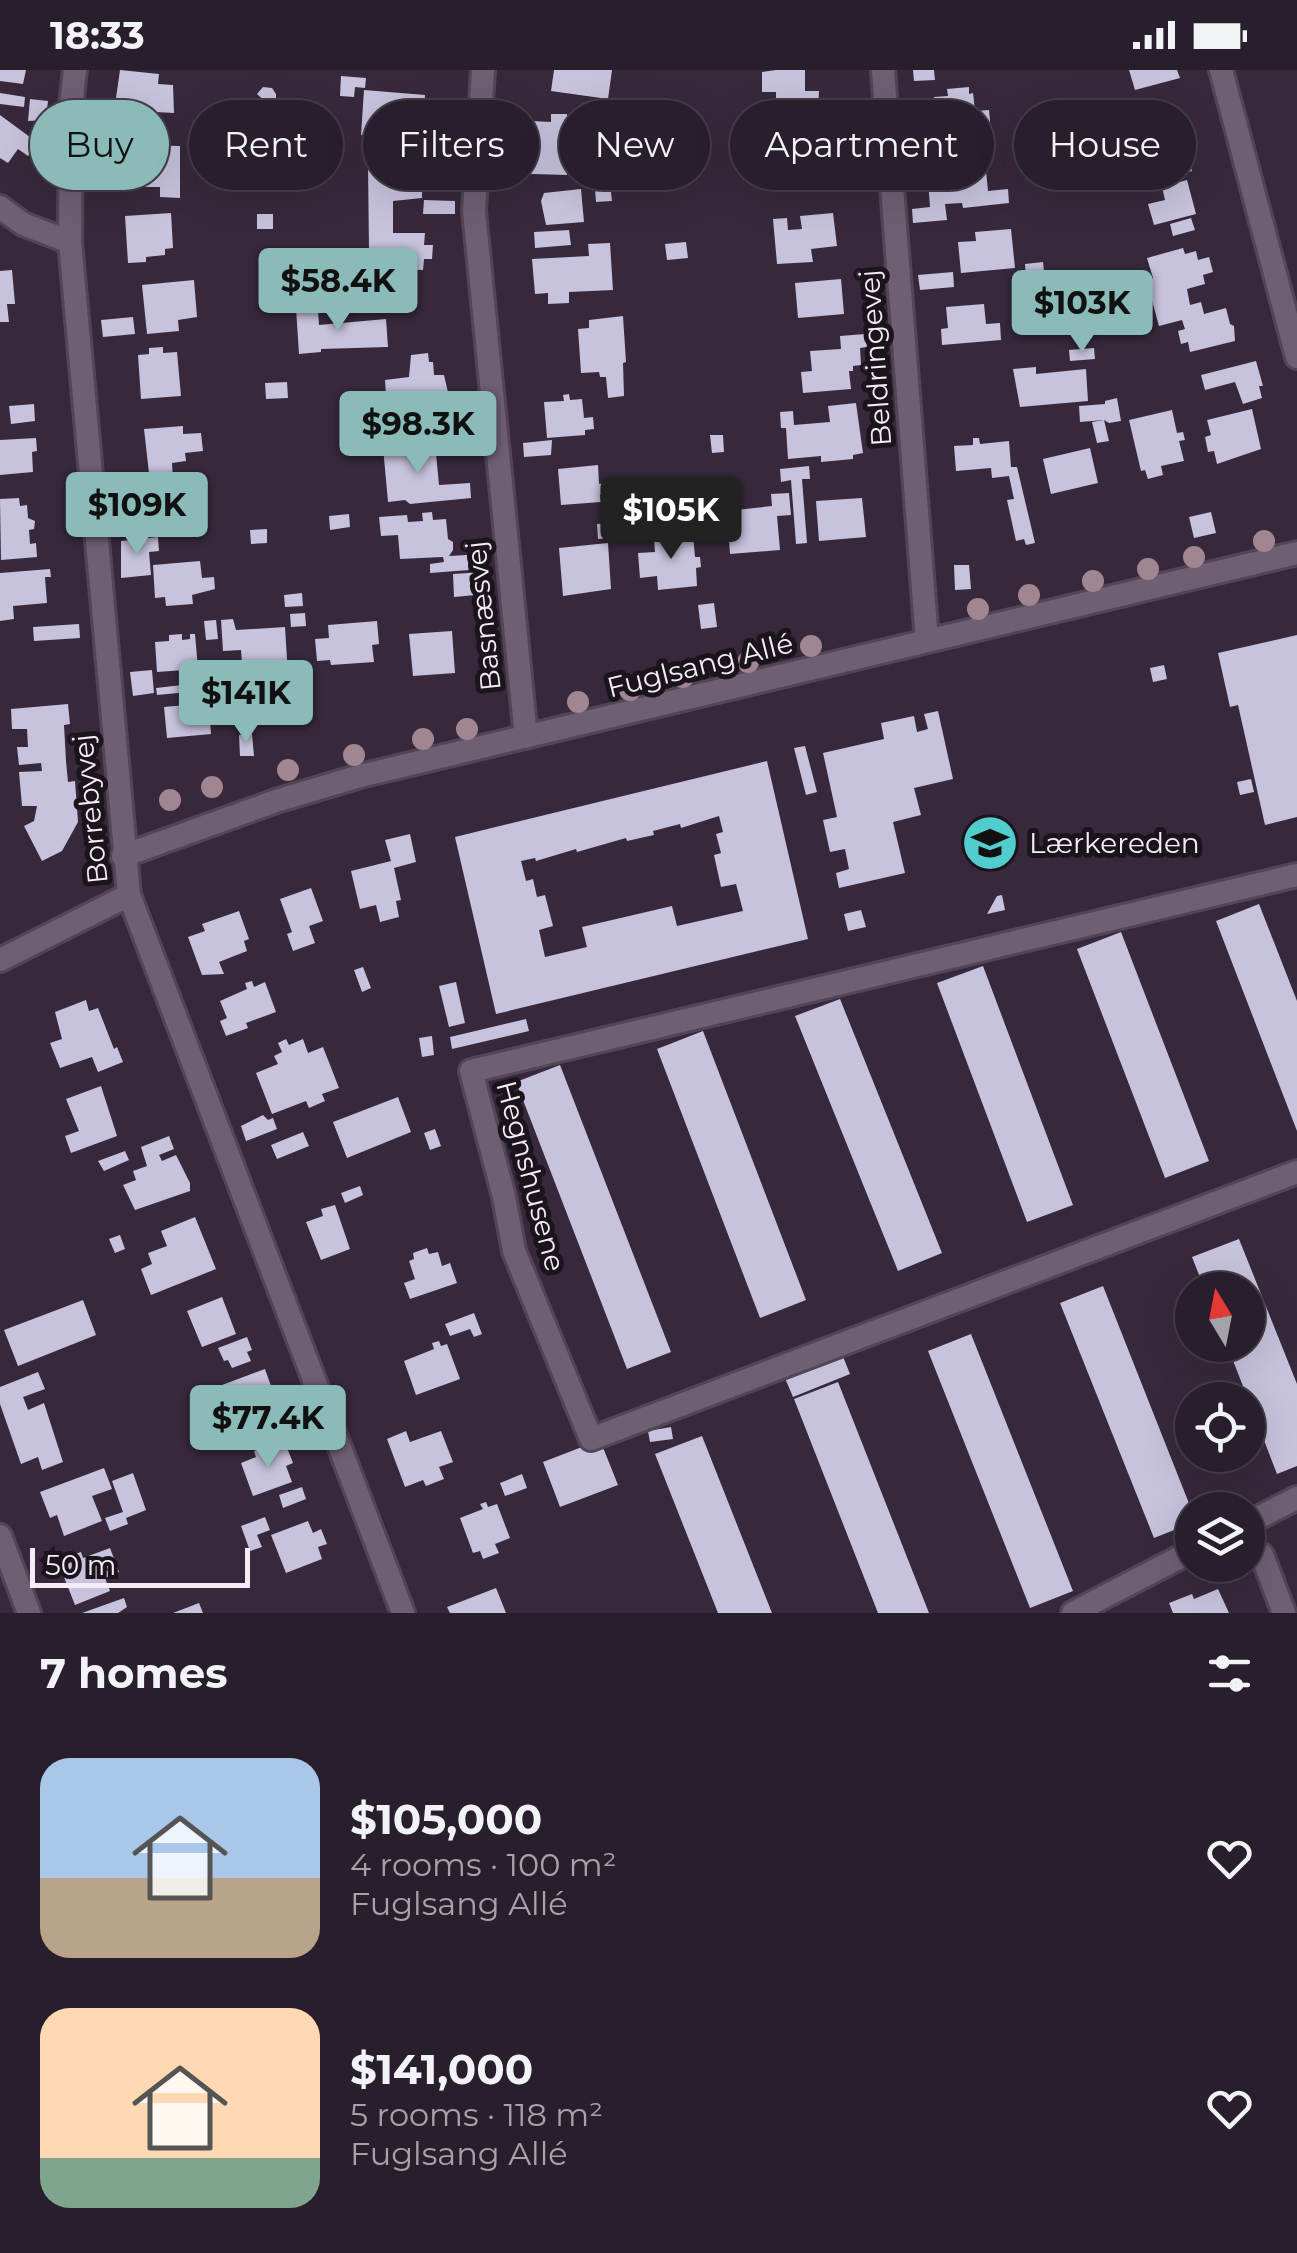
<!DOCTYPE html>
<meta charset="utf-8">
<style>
body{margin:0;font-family:Montserrat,sans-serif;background:#352c38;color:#f1f3f6;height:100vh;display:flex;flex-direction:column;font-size:38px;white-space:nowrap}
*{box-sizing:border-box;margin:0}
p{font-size:32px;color:#a5a2a9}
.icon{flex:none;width:55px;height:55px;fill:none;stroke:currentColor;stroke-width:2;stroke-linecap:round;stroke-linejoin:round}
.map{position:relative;height:1543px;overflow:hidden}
.details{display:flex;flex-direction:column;background:#291f2c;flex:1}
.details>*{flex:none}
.banner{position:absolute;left:30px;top:30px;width:1238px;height:90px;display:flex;gap:20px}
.needle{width:65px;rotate:350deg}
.fabs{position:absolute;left:1175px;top:1202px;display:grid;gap:20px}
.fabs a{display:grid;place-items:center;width:90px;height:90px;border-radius:50%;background:#291f2c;box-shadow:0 10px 40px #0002,0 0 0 2px #453d48;font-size:50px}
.scale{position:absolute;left:30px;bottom:25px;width:220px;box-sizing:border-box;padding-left:10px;border:5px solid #f5ecf7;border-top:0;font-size:28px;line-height:35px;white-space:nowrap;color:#f5ecf7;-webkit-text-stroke:8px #1b141c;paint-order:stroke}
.price{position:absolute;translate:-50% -85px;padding:0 22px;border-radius:10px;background:#8bbbb9;color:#111;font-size:32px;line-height:65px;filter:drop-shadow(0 2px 5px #0008)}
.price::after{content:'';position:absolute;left:50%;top:60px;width:30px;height:22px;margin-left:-15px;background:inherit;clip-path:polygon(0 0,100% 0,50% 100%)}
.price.selected{background:#222;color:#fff}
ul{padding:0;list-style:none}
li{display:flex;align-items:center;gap:30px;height:250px;padding:0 40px}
li span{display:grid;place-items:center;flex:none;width:280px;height:200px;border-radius:30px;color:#555}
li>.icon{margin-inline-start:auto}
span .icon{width:120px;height:120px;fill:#fffc;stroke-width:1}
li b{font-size:42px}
h2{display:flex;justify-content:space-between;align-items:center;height:120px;padding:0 40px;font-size:42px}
.pill{padding:0 35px;border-radius:45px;background:#291f2c;box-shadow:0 10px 40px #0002,0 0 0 2px #453d48;font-size:35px;line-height:90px}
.pill.selected{background:#8bbbb9;color:#111}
.status{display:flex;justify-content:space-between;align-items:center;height:70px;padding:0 50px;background:#291f2c;direction:ltr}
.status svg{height:28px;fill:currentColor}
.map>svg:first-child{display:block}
.building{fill:#c7c2dd;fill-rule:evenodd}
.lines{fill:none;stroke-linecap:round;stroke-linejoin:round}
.street-casing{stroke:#524655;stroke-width:28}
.street{stroke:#6f5f73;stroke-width:22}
.tree{fill:#a18591}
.labels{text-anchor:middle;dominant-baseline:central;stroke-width:10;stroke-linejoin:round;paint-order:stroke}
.street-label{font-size:28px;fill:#f5ecf7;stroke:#1b141c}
.poi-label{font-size:28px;fill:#f5ecf7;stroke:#1b141c;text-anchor:start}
</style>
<div class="status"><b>18:33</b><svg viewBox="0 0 49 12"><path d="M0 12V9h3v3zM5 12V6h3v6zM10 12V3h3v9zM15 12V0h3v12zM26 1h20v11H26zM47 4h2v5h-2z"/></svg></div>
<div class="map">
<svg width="1297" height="1543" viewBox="0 0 1297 1543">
<rect width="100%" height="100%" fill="#37293b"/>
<path class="building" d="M0,0H26L23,14L0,11Z
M120,0L159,4L158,14L173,15L174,43L117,40L115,35Z
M554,0H612L608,29L551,21Z
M776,0H805V21H819L817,68H820L822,99L758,104L755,73L792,70V39H776V22H762V2Z
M913,0H934L935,10L914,11Z
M1129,0H1177L1180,8L1135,20Z
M341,6L366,8L365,18L355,17L354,27L340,26Z
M263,17L272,18L276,24V32L271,37L257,24Z
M969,17V24L973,23L975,41L989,40L991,61L955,64L956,77L932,79L930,66L938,65L934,27L948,26L947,19Z
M364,20L425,25L423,65L379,63L378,67L361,65Z
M0,23L25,27L24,37L0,34Z
M30,29L48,31L46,50L28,51Z
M1164,35L1165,40L1178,37L1187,70L1159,77L1161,86L1138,92L1127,49L1151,43L1149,39Z
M551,44H567V105L504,103V78L531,79L532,51L551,52Z
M0,45L38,73L28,86L18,79L8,93L0,88Z
M135,46L157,49L156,61L134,59Z
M136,75L180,76V128L160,127V117H135Z
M389,86H402V95H418L417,115H422V128L393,131V163H425L424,175H433L432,189H424L423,200L386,199L387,182L369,181L368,94L389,95Z
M668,89H679V106H668Z
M985,90L988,121L1008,119L1009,133L963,138L962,133L945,134L947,150L913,153L912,139L930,137L927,96Z
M1189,90L1192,101L1169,107L1166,97Z
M1079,99L1081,118L1070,121L1069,100Z
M609,105L612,131L596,132L594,106Z
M1187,110L1196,144L1154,155L1148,134L1165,130L1162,117Z
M581,119L584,152L546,155L541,131L544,123Z
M424,130L455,131V144H423Z
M171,143L173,178L165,179V185L146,187V192L128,193L125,146Z
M833,143L837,176L811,179L813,192L777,194L773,149L787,148L788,160L802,159L800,146Z
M257,144H273V159H257Z
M1191,148L1195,160L1173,166L1170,154Z
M1011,159L1015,198L961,203L958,172L976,171L975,162Z
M569,160L571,175L535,178L534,162Z
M686,172L688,188L667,190L665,174Z
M610,173L613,220L569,222V233L548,234V223L535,224L532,189L589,186L588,174Z
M1183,178L1185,184L1196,181L1198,190L1209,187L1213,202L1203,205L1205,214L1187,219L1190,235L1201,232L1204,244L1226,238L1230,254L1234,256L1235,271L1190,282L1188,272L1181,274L1178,261L1185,259L1182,250L1159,256L1151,227L1141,230L1136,212L1153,208L1147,188Z
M1043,192L1045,210L1026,211L1025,194Z
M12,200L15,234H7L9,252H0V201Z
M953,202L954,217L920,220L918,205Z
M841,209L844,244L798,248L795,213Z
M194,210L197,247L178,250L179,261L147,264L142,215Z
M984,234L986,254L1000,253L1001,270L942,275L941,259L948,258L946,237Z
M313,236L314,241L318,240L319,255L386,249L388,277L321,279V282L299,284L296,238Z
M623,246L626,292L623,293L624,326L608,328L606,307H600L599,302L581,303L578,259L589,258V250Z
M133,247L135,264L103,267L101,250Z
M865,264L867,277L860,278L861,295L853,296V301H849L851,319L803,323L801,302L812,301L810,281L841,279L840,266Z
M163,277V283L177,282L181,326L141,329L138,285L149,284V278Z
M1094,278L1095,289L1070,291L1069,280Z
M428,283L429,292H433L434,305H444L450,331H446L447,335L387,340L385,310L409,307L411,285Z
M1256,291L1263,316H1259L1262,328L1243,334L1235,312L1205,320L1201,305Z
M1036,297V304L1086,299L1088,331L1020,337L1013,299Z
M287,312L288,328L266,329L265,313Z
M569,324L570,330L582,329L584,348L593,347L594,359L585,360V365L547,368L544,332L564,331L563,325Z
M1117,328L1121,351L1109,353L1104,350L1109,371L1097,373L1092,352L1104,350L1080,352L1079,336L1105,334V331Z
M856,333L863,383L853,385V389L821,392V386L788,389L786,358H781L780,342L793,341L794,355L830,352L828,336Z
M34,334L35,351L11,354L9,336Z
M1252,339L1261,379L1217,394L1214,381L1208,382L1205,367L1211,365L1207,350Z
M1172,340L1177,363L1183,362L1185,370L1179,371L1184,391L1161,396L1163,405L1148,409L1145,400L1141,401L1129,350Z
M455,341L456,352L438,354L437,343Z
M183,356V364L201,363L203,381L185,383L186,391L172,393L173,409L150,412L144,359Z
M710,365H723L724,382L712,383Z
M36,368L37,381L32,382L33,402L0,405V370Z
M973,368H979L980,374L1009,371L1011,397H1017L1035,473L1026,475L1024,469L1016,471L1007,430L1014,429L1009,406L992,408L991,398L956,401L954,376L973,375Z
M552,370L551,385L524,387L523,373Z
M435,373L439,415L470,413L471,428L410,434L405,430L388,432L383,377Z
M1090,378L1098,413L1051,424L1043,389Z
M598,395L599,414L606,413L607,424L600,425L601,432L561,435L558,399Z
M809,396L810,409H802L807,473L796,474L791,410L781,412L780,399Z
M186,423V431L194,430V437L201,436L203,457L149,463L148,440L140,441V435L147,434L146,427Z
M789,423L791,445L777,446L780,480L730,484L727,441L772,436L771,424Z
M19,428L20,436L27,435L28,448L35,451L34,459L29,460L30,474L36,473L37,487L1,490L0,429Z
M862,428L866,467L819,471L816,431Z
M704,433L705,444H710L712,465L698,466L695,444L685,445L683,435Z
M432,442L433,450L446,449L448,469L453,472V480L449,486L467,485L469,500L430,503V494L444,492L443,487L400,489L398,465L381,466L379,447L407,445L408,452L423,451L422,443Z
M1211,442L1216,463L1194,468L1189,447Z
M349,444L350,457L330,460L329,446Z
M622,452L624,467L598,469L597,454Z
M267,459V473L251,474L250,460Z
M693,464L695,487H700L701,497L696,498L697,516L658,520L657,506L640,508L638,483L655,482L654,468Z
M158,467L159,481L149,482L151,505L121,508V471Z
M608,473L611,519L563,526L559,478Z
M200,491L202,508L214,507L215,519L192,525L193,534L166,536L165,527L155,528L153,495Z
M954,495H969L971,519L955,520Z
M50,499L51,507H45L47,533L13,536L14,549L0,551V503Z
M484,502L486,524L454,527L453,504Z
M302,523L303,536L285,537L284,525Z
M714,533L717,557L701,559L698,535Z
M305,543L306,556L291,557L290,544Z
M233,549L236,560L285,557L289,621L265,622L264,606L250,607L249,592L242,593L241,580L223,581L221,550Z
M216,550L218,569L206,570L204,551Z
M377,551L379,574L372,575L374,592L331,595L330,590L317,591L315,569L329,568L328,555Z
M79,554L80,568L34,571L33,557Z
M452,561L455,603L413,606L409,564Z
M182,564V570L190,569V564H195L198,599L157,602L155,572L169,571V565Z
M1297,565V747L1265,755L1238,635L1230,637L1218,583Z
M1164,595L1167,609L1153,612L1150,598Z
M152,600L154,623L133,626L130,602Z
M209,612L210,620L157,625L156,618Z
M224,619L226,631L209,633L211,664L167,668L164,637L208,633L207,621Z
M68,634L70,654L64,655L66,691L68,712L75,711L78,752L62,781L42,791L24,756L34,751L37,736H22L19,702L42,701L41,693L19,695L17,677H28L27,659H12L11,639Z
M938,641L953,709L914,718L921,745L893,752L905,803L839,818L836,803L849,799L845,779L830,782L823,750L837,747L823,683L884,669L881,653L914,646L917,662L928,659L924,644Z
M252,664L254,686H240L239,665Z
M805,676L817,722L806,725L794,678Z
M767,691L808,869L496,944L455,767ZM719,746L723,762L716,764L721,783L714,785L721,817L736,814L743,841L677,856L672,836L582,857L587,877L545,887L539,860L553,856L545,825L537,827L533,809L526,811L521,791L535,788L536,791L576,779L577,782L626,768L627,771L654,765L653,761L680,754L681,758Z
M1251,709L1254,722L1240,725L1237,712Z
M410,764L416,792L394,798L401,830L396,831L399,847L380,852L376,835L360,839L351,801L391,791L385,770Z
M311,818L323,851L309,856L315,873L293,881L287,864L292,862L280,829Z
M1002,825L1005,840L987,844L997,826Z
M1259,834L1297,931V1061L1216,851Z
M861,840L866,857L848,861L844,844Z
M239,841L249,869L244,871L247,881L219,892L224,904L202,905L188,867L205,861L202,854Z
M1121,862L1209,1091L1165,1108L1077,879Z
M983,896L1073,1135L1027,1152L937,913Z
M363,897L371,918L362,922L354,900Z
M252,911L254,917L265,912L276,942L246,953L248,958L226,966L220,951L227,948L220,931L247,919L245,913Z
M456,912L465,953L449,957L439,916Z
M840,929L942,1183L898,1201L795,946Z
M86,930L89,941L98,938L114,979L117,977L123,992L98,1002L92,987L60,998L50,973L62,969L55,942Z
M526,949L529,961L452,979L450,967Z
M703,961L806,1230L760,1248L657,979Z
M432,966L434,985L422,987L419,968Z
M286,969L289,975L303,969L308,983L323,977L339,1018L322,1024L325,1031L309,1038L306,1031L272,1044L256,1003L278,994L274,986L282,982L278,973Z
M560,995L671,1282L627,1299L516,1012Z
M101,1016L117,1066L71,1083L65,1066L79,1061L66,1029Z
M398,1027L411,1062L347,1088L333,1052Z
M263,1045L268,1050L273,1048L277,1059L246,1071L241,1056Z
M435,1059L441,1076L430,1080L424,1063Z
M303,1062L309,1076L277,1089L271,1075Z
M169,1066L174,1079L159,1085L162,1091L176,1085L190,1113V1121L135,1140L123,1115L136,1110L133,1101L147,1096L141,1077Z
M125,1081L129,1090L104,1101L98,1091Z
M360,1116L363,1125L345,1133L341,1123Z
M335,1135L350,1179L321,1190L306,1152L323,1146L321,1139Z
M195,1147L216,1199L151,1225L141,1199L152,1194L148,1183L167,1176L161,1161Z
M120,1165L125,1179L115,1183L109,1169Z
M1239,1169L1297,1314V1396L1277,1404L1227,1275H1248V1220H1205L1192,1187Z
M427,1178L429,1184L438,1182L442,1196L450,1193L457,1213L410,1229L404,1213L415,1209L409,1191L414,1189L413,1183Z
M1103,1216L1192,1441V1453L1154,1468L1060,1233Z
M222,1227L236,1264L202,1277L187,1241Z
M83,1230L96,1265L18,1296L4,1260Z
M474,1243L482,1264L474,1267L470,1259L450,1266L445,1254Z
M971,1264L1073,1521L1030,1538L928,1281Z
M247,1267L252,1280L247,1282L251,1291L232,1298L228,1290L224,1291L218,1278Z
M439,1271L441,1276L447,1274L460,1309L416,1325L404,1291L434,1279L432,1273Z
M840,1279L850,1304L793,1327L782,1301Z
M265,1299L278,1336L228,1355L214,1318Z
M38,1302L45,1319L23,1327L28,1340L44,1333L63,1392L42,1400L38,1387L21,1394L0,1334V1317Z
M838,1312L929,1543H878L794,1329Z
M671,1357L673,1369L650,1372L648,1361Z
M406,1361L410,1372L441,1361L453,1392L439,1397L444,1409L426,1416L423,1410L405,1417L387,1369Z
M702,1366L772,1543H718L655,1384Z
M600,1370L618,1415L560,1437L543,1392Z
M286,1375L293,1393L286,1396L292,1412L253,1426L241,1393L256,1387L254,1381L261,1378L263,1384Z
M104,1398L112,1419L92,1426L102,1451L64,1466L57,1445L50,1448L40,1422Z
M133,1403L146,1440L126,1448L128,1454L110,1461L105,1448L123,1442L112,1411Z
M522,1404L527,1418L505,1426L500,1413Z
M302,1417L306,1429L283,1438L279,1425Z
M486,1432L488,1437L497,1434L510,1468L495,1474L499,1483L483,1489L480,1481L473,1483L460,1448L483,1439L480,1434Z
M265,1447L270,1460L257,1465L262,1477L250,1481L241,1456Z
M308,1451L313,1463L321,1459L327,1474L318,1477L322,1489L286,1503L271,1465Z
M110,1478L119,1502L105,1508L110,1521L75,1535L60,1497L72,1492L69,1486L81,1482L83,1488Z
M496,1518L506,1543H450L447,1537Z
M1218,1519L1229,1543H1173L1169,1533L1192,1524L1194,1529Z
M124,1528L127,1537L118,1543H82Z
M199,1533L203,1543H173Z"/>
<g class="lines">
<g class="street-casing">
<path id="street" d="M75,0L71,36L70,172L129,825L403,1543
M483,0L474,141L526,667
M883,0L927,571
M1221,0L1297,287
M0,137L23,154L70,172
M123,786L276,731L360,706L1297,483
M1297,805L471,1001L504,1127L514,1181L591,1369L1297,1102
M0,890L129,825
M1248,1453L1297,1428
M0,1466L29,1543
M1262,1485L1284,1543
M1073,1543L1192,1481"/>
</g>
<use href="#street" class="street"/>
</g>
<g class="tree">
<circle cx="1264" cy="471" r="11"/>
<circle cx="1194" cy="487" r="11"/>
<circle cx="1148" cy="499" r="11"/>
<circle cx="1093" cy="511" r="11"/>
<circle cx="1029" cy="525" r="11"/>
<circle cx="978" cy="539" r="11"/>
<circle cx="811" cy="576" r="11"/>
<circle cx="748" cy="592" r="11"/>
<circle cx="683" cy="607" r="11"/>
<circle cx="630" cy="620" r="11"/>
<circle cx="578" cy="632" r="11"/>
<circle cx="467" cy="659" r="11"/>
<circle cx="423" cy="669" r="11"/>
<circle cx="354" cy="685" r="11"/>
<circle cx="288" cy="700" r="11"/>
<circle cx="212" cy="717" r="11"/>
<circle cx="170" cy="730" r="11"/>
</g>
<defs>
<g id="school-disc" transform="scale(2.875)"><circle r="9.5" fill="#52cdcd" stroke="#1b141c"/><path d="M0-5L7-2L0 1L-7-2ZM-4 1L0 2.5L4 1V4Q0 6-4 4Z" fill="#111"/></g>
</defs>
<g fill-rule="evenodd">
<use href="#school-disc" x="990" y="773"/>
</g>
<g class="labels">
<g class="street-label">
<text transform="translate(875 288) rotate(-94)">Beldringevej</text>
<text transform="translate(483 546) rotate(-96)">Basnæsvej</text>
<text transform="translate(700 595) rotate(-14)">Fuglsang Allé</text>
<text transform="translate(90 739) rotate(-96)">Borrebyvej</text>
<text transform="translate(531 1106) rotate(75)">Hegnshusene</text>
</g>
<g class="poi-label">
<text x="1029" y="773">Lærkereden</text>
</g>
</g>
</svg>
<div class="fabs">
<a><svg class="needle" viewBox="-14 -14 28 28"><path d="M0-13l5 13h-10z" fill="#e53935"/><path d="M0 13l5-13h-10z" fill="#a5a2a9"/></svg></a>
<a><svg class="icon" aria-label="locate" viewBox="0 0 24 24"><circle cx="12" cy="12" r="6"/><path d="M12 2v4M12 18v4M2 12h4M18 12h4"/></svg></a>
<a><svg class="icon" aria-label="layers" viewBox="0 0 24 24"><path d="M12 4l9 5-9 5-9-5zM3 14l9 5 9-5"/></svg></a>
</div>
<div class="scale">50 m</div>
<b class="price" style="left:338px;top:263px">$58.4K</b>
<b class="price" style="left:1082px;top:285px">$103K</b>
<b class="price" style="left:418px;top:406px">$98.3K</b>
<b class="price" style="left:137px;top:487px">$109K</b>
<b class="price selected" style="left:671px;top:492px">$105K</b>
<b class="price" style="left:246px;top:675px">$141K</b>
<b class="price" style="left:268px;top:1400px">$77.4K</b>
<div class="banner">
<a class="pill selected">Buy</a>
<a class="pill">Rent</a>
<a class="pill">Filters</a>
<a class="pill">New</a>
<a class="pill">Apartment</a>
<a class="pill">House</a>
</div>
</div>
<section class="details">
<h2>7 homes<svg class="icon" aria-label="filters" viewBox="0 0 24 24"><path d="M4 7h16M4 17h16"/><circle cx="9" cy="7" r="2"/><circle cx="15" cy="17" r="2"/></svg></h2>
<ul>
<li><span style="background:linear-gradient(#a9c7e8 60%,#b9a48a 0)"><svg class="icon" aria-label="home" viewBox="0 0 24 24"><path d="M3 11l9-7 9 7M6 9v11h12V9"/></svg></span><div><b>$105,000</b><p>4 rooms · 100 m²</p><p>Fuglsang Allé</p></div><svg class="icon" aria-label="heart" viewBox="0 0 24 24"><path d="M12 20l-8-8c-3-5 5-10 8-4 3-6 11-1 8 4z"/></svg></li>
<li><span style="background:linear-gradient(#ffd9b3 75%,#7fa58c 0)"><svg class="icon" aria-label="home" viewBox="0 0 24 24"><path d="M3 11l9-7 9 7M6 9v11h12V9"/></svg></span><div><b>$141,000</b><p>5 rooms · 118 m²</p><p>Fuglsang Allé</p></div><svg class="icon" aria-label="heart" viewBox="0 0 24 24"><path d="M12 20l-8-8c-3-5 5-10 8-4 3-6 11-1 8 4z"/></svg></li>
</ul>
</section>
